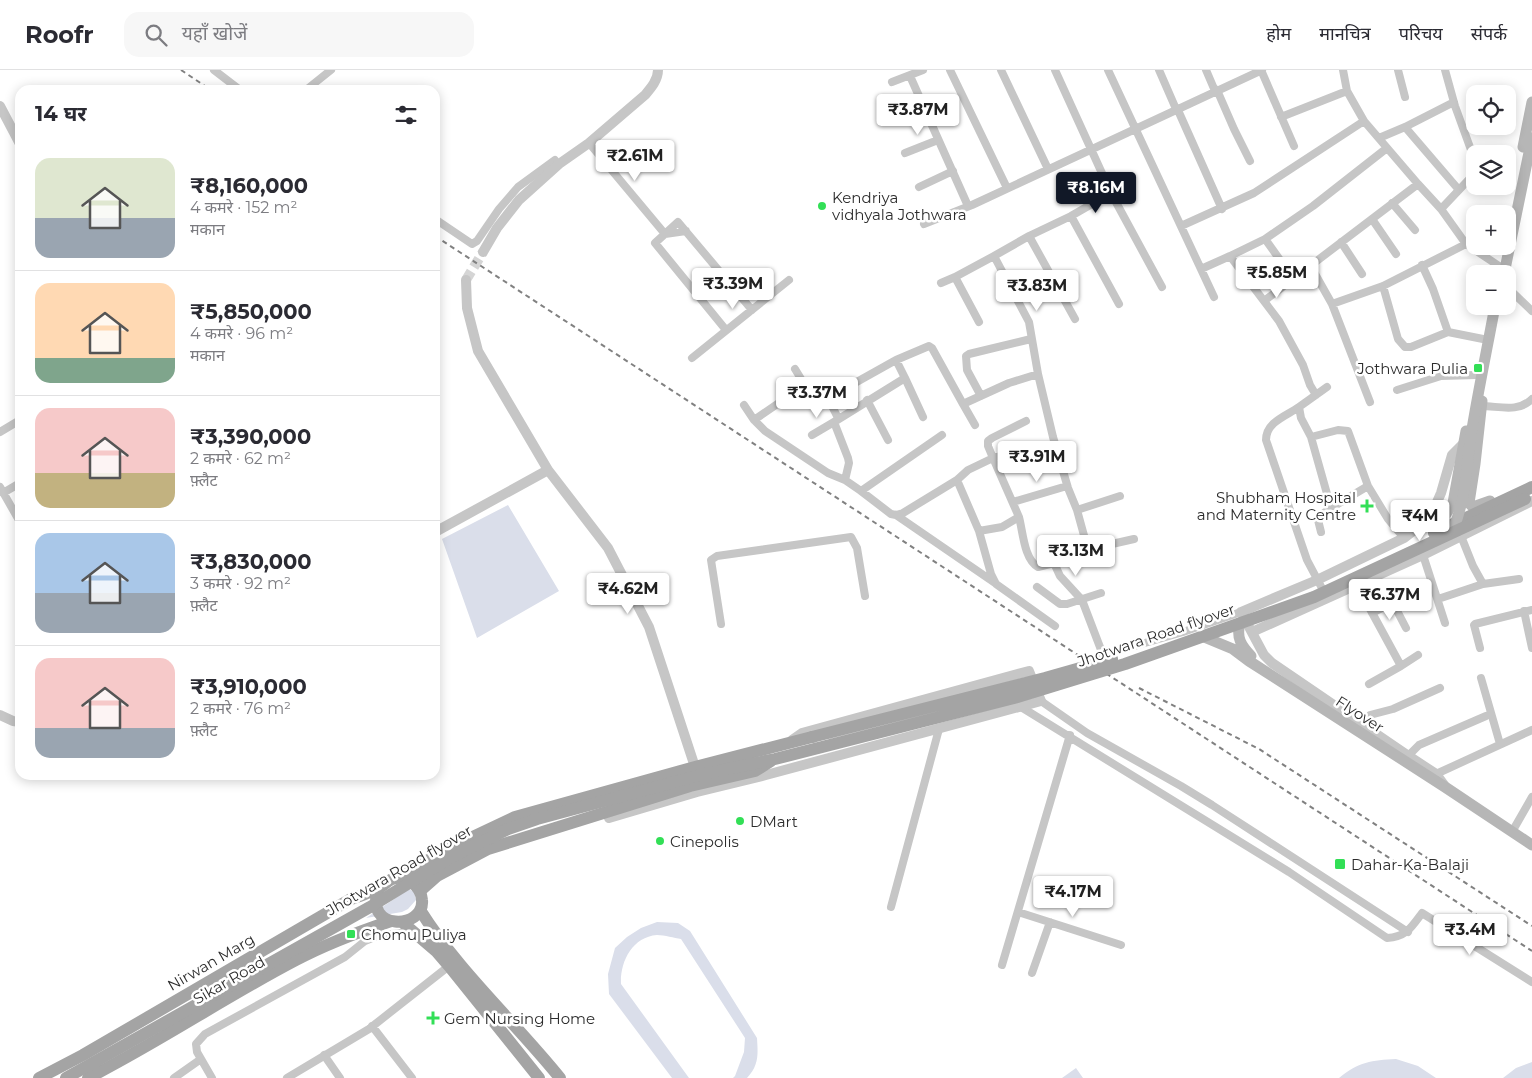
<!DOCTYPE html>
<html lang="hi">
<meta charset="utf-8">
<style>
body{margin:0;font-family:Montserrat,"Noto Sans Devanagari",sans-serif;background:#f7f7f7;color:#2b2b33;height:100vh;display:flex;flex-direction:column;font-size:19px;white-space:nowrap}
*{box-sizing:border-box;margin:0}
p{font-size:16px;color:#7c7c81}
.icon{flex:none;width:28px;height:28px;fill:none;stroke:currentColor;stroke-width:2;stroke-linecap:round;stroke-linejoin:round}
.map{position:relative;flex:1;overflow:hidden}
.side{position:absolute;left:15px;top:15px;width:425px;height:695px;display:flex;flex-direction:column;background:#fff;border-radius:15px;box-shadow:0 2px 12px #0003}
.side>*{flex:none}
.buttons{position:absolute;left:1466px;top:15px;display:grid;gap:10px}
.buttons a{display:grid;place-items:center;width:50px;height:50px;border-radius:10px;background:#fff;box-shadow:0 2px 12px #0003;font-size:25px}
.price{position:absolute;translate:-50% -42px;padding:0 11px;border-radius:5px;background:#fff;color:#222;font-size:16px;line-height:32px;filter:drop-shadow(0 1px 2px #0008)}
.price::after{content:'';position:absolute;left:50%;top:30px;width:15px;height:11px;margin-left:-8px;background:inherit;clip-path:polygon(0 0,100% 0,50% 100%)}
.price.selected{background:#111827;color:#fff}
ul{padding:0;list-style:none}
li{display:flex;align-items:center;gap:15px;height:125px;padding:0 20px}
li+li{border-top:1px solid #e1e1e2}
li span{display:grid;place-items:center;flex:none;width:140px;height:100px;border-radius:15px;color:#555}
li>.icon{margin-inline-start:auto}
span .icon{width:60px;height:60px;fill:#fffc;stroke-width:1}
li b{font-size:21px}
h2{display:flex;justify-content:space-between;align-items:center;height:60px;padding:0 20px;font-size:21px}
header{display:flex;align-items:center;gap:30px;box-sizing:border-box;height:70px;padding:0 25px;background:#fff;border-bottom:1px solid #e1e1e2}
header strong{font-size:24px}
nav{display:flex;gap:28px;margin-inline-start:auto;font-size:18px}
.search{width:350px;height:45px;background:#f7f7f7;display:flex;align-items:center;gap:12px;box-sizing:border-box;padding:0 18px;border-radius:15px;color:#7c7c81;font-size:19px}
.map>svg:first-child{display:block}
.green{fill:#dadeea}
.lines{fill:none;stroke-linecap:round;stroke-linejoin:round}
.tertiary-tunnel{stroke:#d5d5d5;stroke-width:10;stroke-dasharray:10 5;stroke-linecap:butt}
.minor{stroke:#c6c6c6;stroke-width:8}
.tertiary{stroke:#c6c6c6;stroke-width:10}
.secondary{stroke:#b6b6b6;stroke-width:11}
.primary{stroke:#a4a4a4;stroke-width:12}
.rail{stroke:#818181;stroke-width:2;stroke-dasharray:5 4;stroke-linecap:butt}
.secondary-bridge{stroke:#b6b6b6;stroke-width:11}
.primary-bridge{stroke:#a4a4a4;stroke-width:12}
.poi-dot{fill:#32df56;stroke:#fff;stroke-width:2}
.labels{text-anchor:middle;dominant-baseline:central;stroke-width:5;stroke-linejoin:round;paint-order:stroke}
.poi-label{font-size:15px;fill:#2c2c2c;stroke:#fff;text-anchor:start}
.street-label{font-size:15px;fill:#2c2c2c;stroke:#fff}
</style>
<header>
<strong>Roofr</strong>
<div class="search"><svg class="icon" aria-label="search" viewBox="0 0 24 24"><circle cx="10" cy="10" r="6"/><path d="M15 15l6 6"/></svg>यहाँ खोजें</div>
<nav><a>होम</a><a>मानचित्र</a><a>परिचय</a><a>संपर्क</a></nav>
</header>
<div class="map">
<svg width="1532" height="1008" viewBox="0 0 1532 1008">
<rect width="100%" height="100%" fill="#fff"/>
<path class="green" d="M508,435L559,521L477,568L442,469Z
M409,819L414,822L416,830L408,839L402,842L366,848Z
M657,852L678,853L690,861L757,968C758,985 759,995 747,1008H733L735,1006L744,982L745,968L681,869C674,868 665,865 657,865C632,867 620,892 621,914L689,1008H672L609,924L608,904L615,878L627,867L641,858Z
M1396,989L1418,996L1436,1008H1339C1358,992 1372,990 1396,989Z
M1532,992V1008H1503L1516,998Z
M1076,998L1083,1008H1062Z"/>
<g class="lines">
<path class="tertiary-tunnel" d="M466,210L483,182"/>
<path class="minor" d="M214,0L240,20
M950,0L1007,118
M1001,0L1048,99
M1055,0L1111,123L1162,217
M1108,0L1214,227
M1159,0L1176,39
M1206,0L1215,21
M1261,0L1294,76
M1343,0L1347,21
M1398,0L1405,27
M1445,0L1455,36L1475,91
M910,6L968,136
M892,12L923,0
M306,20L331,0
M1217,20L1234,59L1250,91
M1177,38L1222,139
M1281,47L1347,21L1364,51
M1405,57L1459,120
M1379,68L1405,57L1454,32
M589,73L665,164L686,161
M905,83L938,70
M919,117L953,101
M1392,133L1415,160
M1441,139L1475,103
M1071,146L1111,123
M435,149L472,174L477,171L499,139L518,117L555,90
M1372,149L1396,184
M924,154L972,135L1262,0
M1181,156L1254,123L1364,51L1418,114
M1029,166L1071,146L1119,234
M1265,169L1313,136L1387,78
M1341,172L1362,204
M994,186L1029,166L1075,249
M1310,195L1332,234L1370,332
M1422,195L1433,219L1448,262
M1201,199L1230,186
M1293,208L1265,169L1230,186L1279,251L1303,295L1310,315L1316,325
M941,213L955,207
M1383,216L1398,269L1405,277H1411L1448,262L1483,269
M1508,218L1532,241
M1264,231L1418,114L1441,139L1466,174
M1332,234L1383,216L1466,174L1499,196L1506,197
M979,252L955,207L994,186L1029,252L1038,304L1053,367L1068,418L1077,440
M726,260L655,173L678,152L752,240
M692,288L789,210
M795,299L817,335L828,328
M905,308L896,290L929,276L932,278L963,334
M805,315L754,350L765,361L828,403L845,410
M1327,317L1299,337L1301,348L1311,367L1338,360L1348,361L1368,416L1388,449L1404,468
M1397,320L1441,306L1476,305
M981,326L967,300L966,286L969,284L1031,269
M867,330L888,370
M744,335L754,350
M1481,336C1499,336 1518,343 1532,329
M1299,337C1286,346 1266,352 1266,370L1307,490L1325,524
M838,348L828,328L896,290
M975,355L963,334L1009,313L1038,304
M0,362L20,350
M812,365L834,352
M942,365L861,421L891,444L896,445L903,443L957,410L968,400L993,388L1019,447
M1311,367L1331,438L1321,445L1318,450L1321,462
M1015,382L993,388L988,376V371L992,368L1026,351
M957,410L979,461L991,504L996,514L1055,556
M0,417L20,452
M861,421L845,410L849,393L848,388L834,352L905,308L923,347
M3,423L20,413
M1013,432L1067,416
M1331,438L1368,416
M896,445L995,513
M979,461L1002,457L1019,447C1023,462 1024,489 1038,497L1054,493
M1461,466L1473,496L1483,514L1519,509
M1134,469L1059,486L1054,493L1060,506L1082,530L1103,585L1183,562L1241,542
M1088,480L1077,440L1120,426
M1423,485L1445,553
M1357,515L1401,596L1369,614
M1037,517L1060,534H1067L1101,523
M1438,529L1483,514
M1393,533L1406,558
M1524,541L1532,578
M1372,543L1415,522
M721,554L711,490L717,486L851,467L857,478L865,526
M1480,578L1474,555L1475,554L1532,540
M1401,596L1418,585
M1481,608L1500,674
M1041,631L1087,663L1181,716L1212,735L1408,862
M1021,637L1289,802L1387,868C1406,867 1411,858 1422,843L1532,912
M1363,655L1370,645L1393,639L1440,618
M1408,686L1419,675L1486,646
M1436,704L1532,660
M1512,762L1532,727
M891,837L939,659
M1018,842L1121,875
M1002,895L1070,665
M1032,903L1050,852
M372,956L412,1008
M324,985L340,1008
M174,1008L201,989
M212,1008L197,982L196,974L205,964L345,887L365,871L380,865L413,862
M287,1008L369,959L449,896"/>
<path class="tertiary" d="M0,36L20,74
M483,182L497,158L519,130L559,94L589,73L645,25C651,18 658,10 658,0
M548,400L608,478L649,557L695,697
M435,462L548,400L478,281L467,238L466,210
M1252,562L1423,485L1532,431
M0,645L13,651L20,652
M1444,715L1436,704L1404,683L1272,593L1264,585L1241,542L1317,510L1404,468L1417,458L1434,439L1441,423L1452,385L1465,372
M609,748L697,722L766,705L1041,631L1029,601L802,663L792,670"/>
<path class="secondary" d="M1523,77L1532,32
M1504,204L1532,68
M1482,331L1475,394L1469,433L1473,437L1490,431
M1434,463L1453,433L1466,361
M1240,553C1236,568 1241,575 1251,586
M1204,567L1233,579L1249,591L1445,717L1532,775"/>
<path class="primary" d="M1434,463L1532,417
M401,808L439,783L515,747L695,697L812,667
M420,821L437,806L488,779L690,716L755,701L771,691
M420,840C459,902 514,951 560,1008
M402,852L437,882L449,896L539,1008
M39,1008L83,985L351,829C359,826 368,823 376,820C382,817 386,812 392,809C406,804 421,816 422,830C425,860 362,861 379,819
M88,1008C159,972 225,927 296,890C326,874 358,862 391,851"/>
<path class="rail" d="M181,0L211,20
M435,166L1532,881
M1139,618L1259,679L1532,856"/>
<path class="secondary-bridge" d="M1452,462C1466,431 1466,398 1471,365C1478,322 1487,279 1495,236"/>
<path class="primary-bridge" d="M812,667L1045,608L1112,589
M66,1008L370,837L455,785L508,759L537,749L704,704L775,689L1014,628L1125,594L1314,527L1525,429"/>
</g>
<g class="poi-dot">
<circle cx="822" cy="136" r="5"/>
<rect x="1473" y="293" width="10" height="10" rx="2.5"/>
<path d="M1364.5 428.5h5v5h5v5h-5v5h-5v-5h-5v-5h5z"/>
<circle cx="740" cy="751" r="5"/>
<circle cx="660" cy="771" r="5"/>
<rect x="1334" y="788" width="12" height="12" rx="2.5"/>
<rect x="346" y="859" width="10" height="10" rx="2.5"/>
<path d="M430.5 940.5h5v5h5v5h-5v5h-5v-5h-5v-5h5z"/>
</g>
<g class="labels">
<g class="poi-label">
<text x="832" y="127">Kendriya<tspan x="832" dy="17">vidhyala Jothwara</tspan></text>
<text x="1468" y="298" text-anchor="end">Jothwara Pulia</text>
<text x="1356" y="427" text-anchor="end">Shubham Hospital<tspan x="1356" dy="17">and Maternity Centre</tspan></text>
<text x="750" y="751">DMart</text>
<text x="670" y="771">Cinepolis</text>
<text x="1351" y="794">Dahar-Ka-Balaji</text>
<text x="361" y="864">Chomu Puliya</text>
<text x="444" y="948">Gem Nursing Home</text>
</g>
<g class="street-label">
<text transform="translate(1156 565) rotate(-19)">Jhotwara Road flyover</text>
<text transform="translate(1360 644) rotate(33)">Flyover</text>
<text transform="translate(399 800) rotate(-30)">Jhotwara Road flyover</text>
<text transform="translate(211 892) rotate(-30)">Nirwan Marg</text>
<text transform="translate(229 910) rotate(-30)">Sikar Road</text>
</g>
</g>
</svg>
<div class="buttons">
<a><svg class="icon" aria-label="locate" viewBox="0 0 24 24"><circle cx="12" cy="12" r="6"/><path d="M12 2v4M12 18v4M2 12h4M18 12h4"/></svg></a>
<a><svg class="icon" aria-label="layers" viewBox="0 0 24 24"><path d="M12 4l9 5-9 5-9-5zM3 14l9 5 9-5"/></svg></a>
<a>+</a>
<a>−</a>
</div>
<b class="price" style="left:918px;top:66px">₹3.87M</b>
<b class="price" style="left:635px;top:112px">₹2.61M</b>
<b class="price selected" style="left:1096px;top:144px">₹8.16M</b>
<b class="price" style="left:1277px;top:229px">₹5.85M</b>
<b class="price" style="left:733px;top:240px">₹3.39M</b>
<b class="price" style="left:1037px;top:242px">₹3.83M</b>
<b class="price" style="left:817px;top:349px">₹3.37M</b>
<b class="price" style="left:1037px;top:413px">₹3.91M</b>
<b class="price" style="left:1420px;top:472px">₹4M</b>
<b class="price" style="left:1076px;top:507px">₹3.13M</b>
<b class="price" style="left:628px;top:545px">₹4.62M</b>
<b class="price" style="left:1390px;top:551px">₹6.37M</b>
<b class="price" style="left:1073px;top:848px">₹4.17M</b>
<b class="price" style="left:1470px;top:886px">₹3.4M</b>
<section class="side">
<h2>14 घर<svg class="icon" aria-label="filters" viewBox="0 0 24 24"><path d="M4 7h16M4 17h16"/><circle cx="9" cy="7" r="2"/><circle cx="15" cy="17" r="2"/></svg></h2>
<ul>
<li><span style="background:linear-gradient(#dfe7d0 60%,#9aa5b1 0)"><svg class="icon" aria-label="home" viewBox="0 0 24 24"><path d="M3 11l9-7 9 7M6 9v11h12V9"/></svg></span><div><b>₹8,160,000</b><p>4 कमरे · 152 m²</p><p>मकान</p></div></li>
<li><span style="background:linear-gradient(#ffd9b3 75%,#7fa58c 0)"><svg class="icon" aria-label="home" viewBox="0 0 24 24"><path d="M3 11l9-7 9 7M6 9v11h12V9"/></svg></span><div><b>₹5,850,000</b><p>4 कमरे · 96 m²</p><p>मकान</p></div></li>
<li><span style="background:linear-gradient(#f6c9c9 65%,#c2b280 0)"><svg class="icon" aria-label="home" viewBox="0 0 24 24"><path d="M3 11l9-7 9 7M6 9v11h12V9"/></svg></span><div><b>₹3,390,000</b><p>2 कमरे · 62 m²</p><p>फ़्लैट</p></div></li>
<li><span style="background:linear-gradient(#a9c7e8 60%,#9aa5b1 0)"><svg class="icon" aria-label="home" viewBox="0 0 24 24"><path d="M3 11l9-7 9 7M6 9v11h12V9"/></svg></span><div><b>₹3,830,000</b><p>3 कमरे · 92 m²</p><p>फ़्लैट</p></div></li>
<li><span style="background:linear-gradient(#f6c9c9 70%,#9aa5b1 0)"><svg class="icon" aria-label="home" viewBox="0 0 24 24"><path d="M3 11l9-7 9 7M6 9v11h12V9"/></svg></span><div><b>₹3,910,000</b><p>2 कमरे · 76 m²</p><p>फ़्लैट</p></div></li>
</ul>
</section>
</div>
